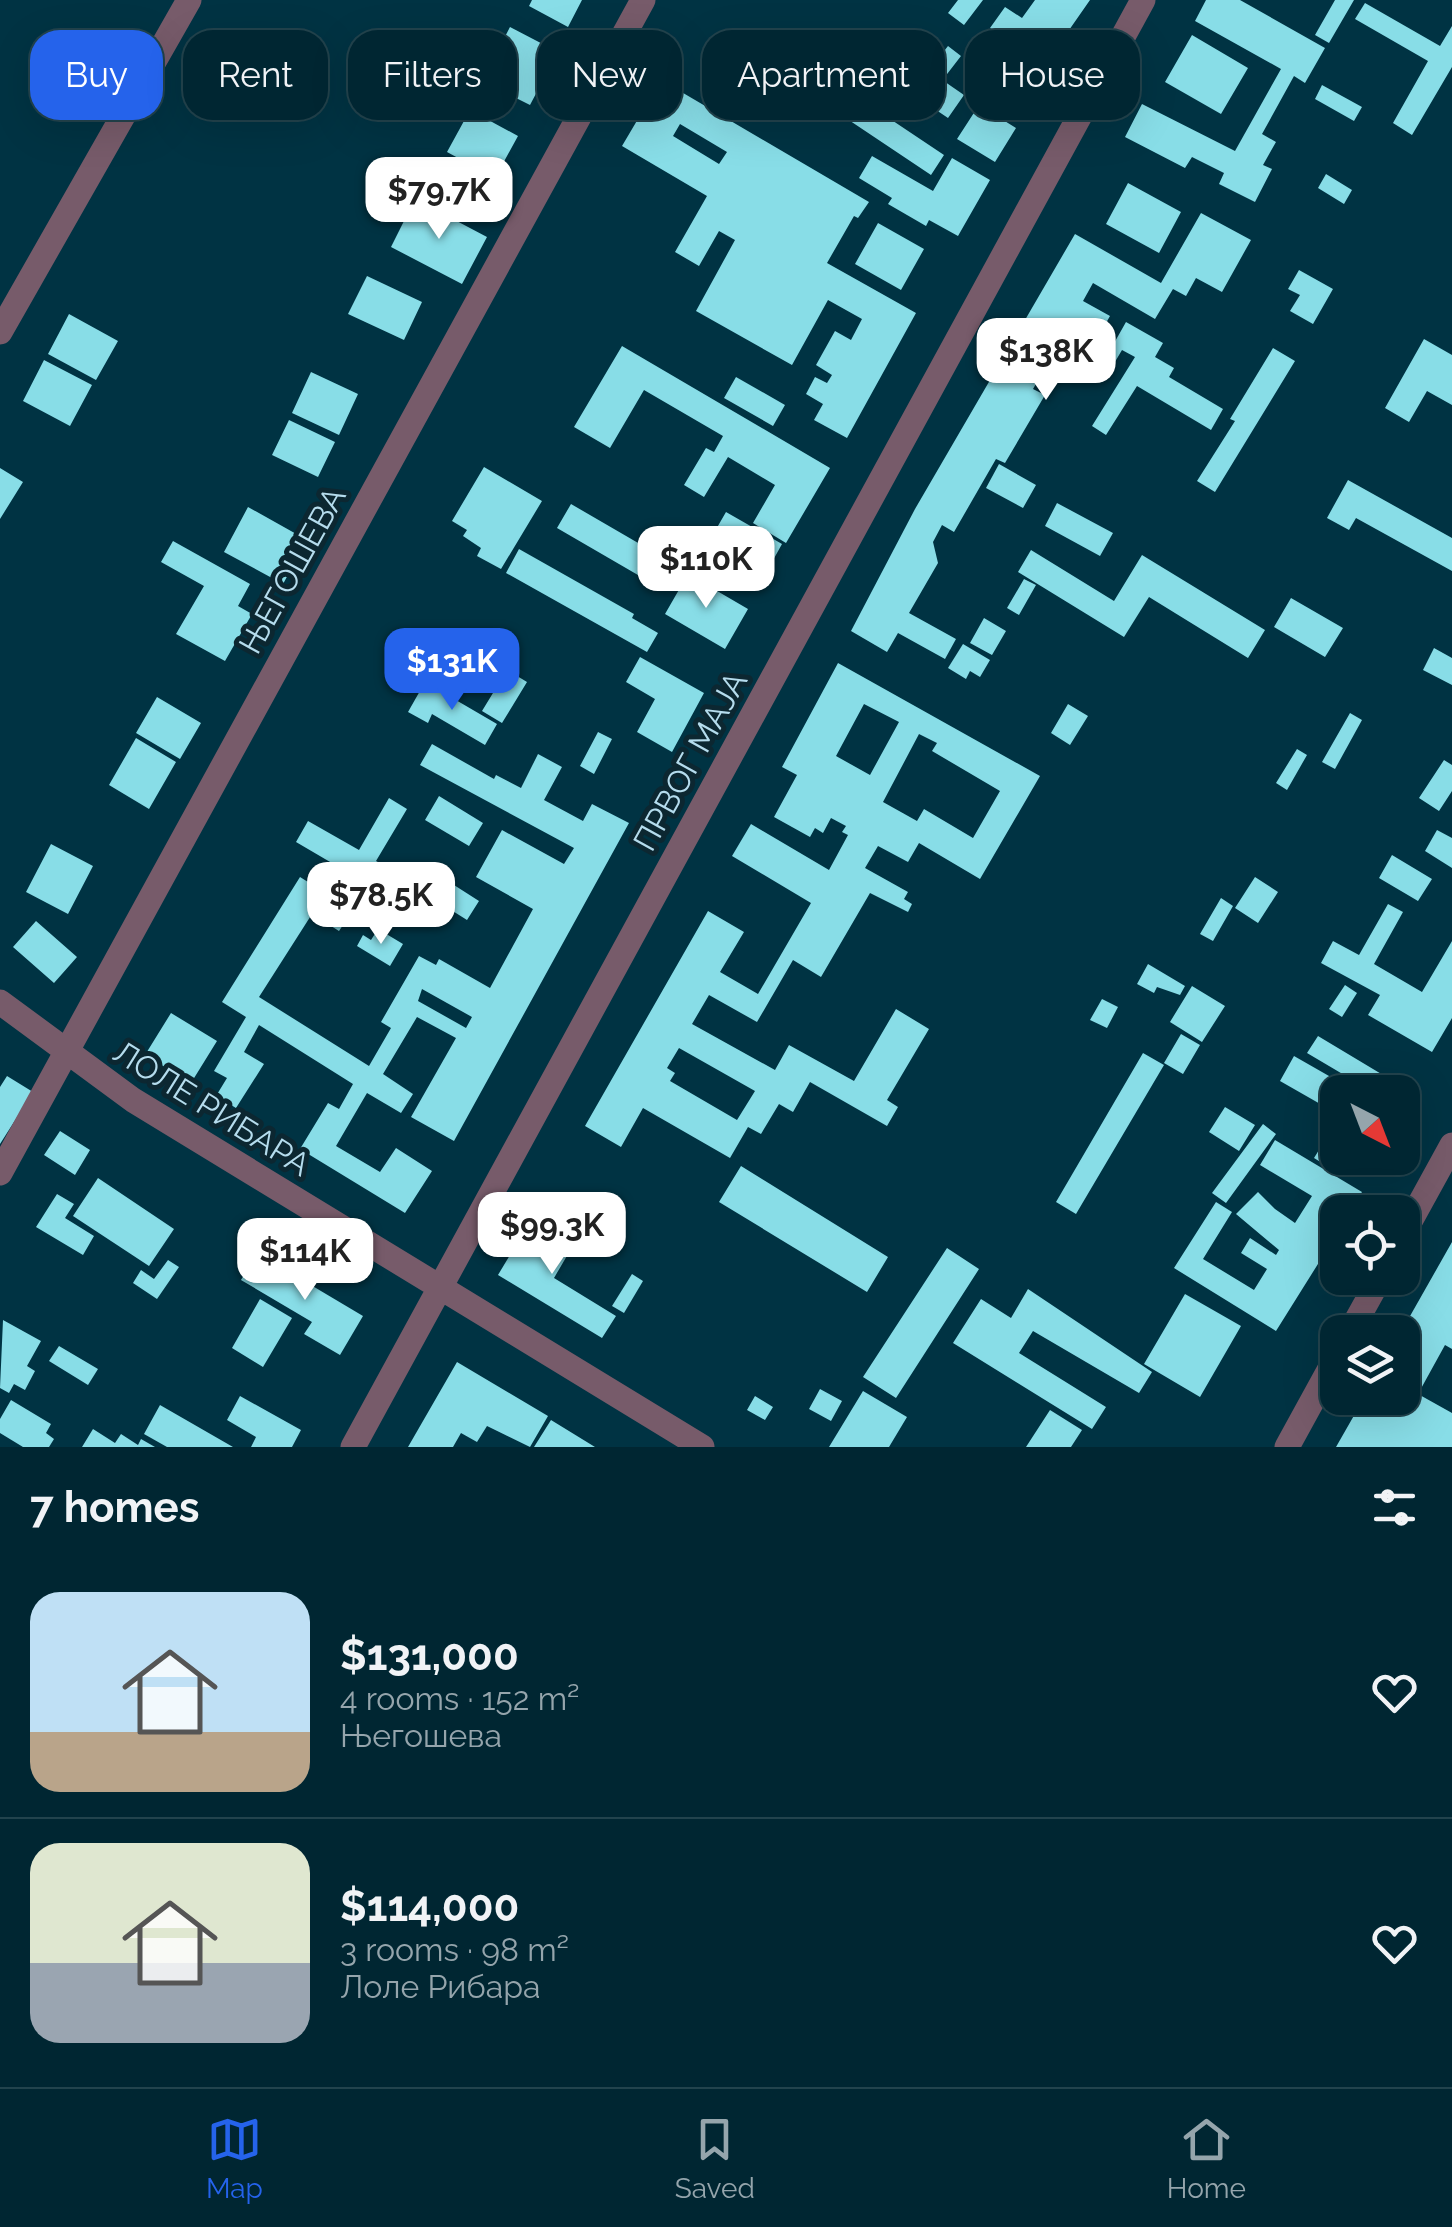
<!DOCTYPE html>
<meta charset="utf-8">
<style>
body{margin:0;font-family:Raleway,sans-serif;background:#0a2e3a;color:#f1f3f6;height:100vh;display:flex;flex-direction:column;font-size:38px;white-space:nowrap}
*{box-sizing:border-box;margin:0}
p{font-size:32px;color:#95a5ac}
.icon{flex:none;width:55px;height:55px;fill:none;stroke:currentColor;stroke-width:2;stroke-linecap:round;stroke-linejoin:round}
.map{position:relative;height:1447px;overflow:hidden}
.side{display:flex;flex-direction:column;background:#002632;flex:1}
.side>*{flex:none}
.banner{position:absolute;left:30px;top:30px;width:1392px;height:90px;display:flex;gap:20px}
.needle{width:65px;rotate:138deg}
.buttons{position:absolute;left:1320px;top:1075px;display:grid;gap:20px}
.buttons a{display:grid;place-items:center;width:100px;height:100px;border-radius:20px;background:#002632;box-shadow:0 10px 40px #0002,0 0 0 2px #22434d;font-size:50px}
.price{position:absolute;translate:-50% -85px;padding:0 22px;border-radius:20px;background:#fff;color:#222;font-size:32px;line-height:65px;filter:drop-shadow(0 2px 5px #0008)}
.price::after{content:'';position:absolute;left:50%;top:60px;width:30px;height:22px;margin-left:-15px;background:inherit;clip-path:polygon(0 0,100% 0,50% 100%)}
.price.selected{background:#2563eb;color:#fff}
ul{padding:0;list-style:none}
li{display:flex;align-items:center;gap:30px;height:250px;padding:0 30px}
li+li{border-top:2px solid #22434d}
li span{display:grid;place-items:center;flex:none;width:280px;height:200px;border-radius:30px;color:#555}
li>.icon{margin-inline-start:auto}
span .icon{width:120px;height:120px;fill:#fffc;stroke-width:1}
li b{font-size:42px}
h2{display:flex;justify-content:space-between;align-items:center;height:120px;padding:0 30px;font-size:42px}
.tag{padding:0 35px;border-radius:30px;background:#002632;box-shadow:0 10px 40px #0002,0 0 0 2px #22434d;font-size:35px;line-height:90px}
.tag.selected{background:#2563eb;color:#fff}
.dock{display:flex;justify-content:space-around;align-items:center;height:140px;border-top:2px solid #22434d;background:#002632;font-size:28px;color:#95a5ac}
.dock a{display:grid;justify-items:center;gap:5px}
.dock .selected{color:#2563eb}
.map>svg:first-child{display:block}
.building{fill:#88dde7;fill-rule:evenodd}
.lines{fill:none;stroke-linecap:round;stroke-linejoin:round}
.minor{stroke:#775b6a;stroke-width:25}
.labels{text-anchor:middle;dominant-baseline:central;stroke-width:10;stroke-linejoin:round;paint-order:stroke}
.street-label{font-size:32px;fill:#b5dced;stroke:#0c2731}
</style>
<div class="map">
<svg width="1452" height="1447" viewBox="0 0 1452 1447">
<rect width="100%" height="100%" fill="#003343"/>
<path class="building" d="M532,0H582L568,27L529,6Z
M958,0H983L964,25L948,13Z
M1035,0H1090L1044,66L990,28L1005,7L1022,18Z
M1206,0H1240L1325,48L1305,83L1294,76L1262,134L1276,142L1263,165L1272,169L1255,202L1219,184L1224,173L1192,157L1185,168L1125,137L1142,104L1235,151L1281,69L1195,21Z
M1335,0H1354L1329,43L1315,35Z
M1365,3L1440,46L1452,26V67L1412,135L1393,123L1428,61L1355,19Z
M510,27L558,52L530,105L482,81Z
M1192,35L1248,68L1221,114L1165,82Z
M948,46L961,56L944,78L931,68Z
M784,48L944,155L931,175L771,68Z
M909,57L964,95L948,118L893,81Z
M661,80L869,202L858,218L854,216L827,263L916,313L847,438L814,420L823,404L806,394L815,377L827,383L832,375L816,365L835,331L851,340L862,319L828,300L792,365L696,311L735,240L719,231L699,266L675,252L707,196L622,146ZM680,124L727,152L719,164L673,136Z
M1322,85L1362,107L1354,121L1315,99Z
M979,105L1016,128L995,162L957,139Z
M470,110L518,136L495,178L447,152Z
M872,156L933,191L952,158L990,180L958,236L929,220L926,226L888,204L892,198L859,178Z
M1326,174L1352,190L1344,204L1318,188Z
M1128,183L1181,212L1159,253L1106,224Z
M415,199L487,237L462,284L391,247Z
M1201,213L1251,240L1222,292L1196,278L1186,296L1173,289L1155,319L1093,283L1083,301L1110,316L1098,337L1113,345L1126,322L1163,343L1155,357L1174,368L1169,377L1223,409L1211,430L1137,386L1106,435L1092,426L1135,357L1122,350L1109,372L1060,342L1033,389L1045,395L1005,463L996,459L954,532L942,525L933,542L938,563L909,613L956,639L945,659L898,633L887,652L851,631L915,509L1075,234L1161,283Z
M878,223L924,249L901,290L855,264Z
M1299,270L1333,289L1313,324L1290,311L1300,295L1288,289Z
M367,276L422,302L404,340L348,314Z
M69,314L118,341L96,380L48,354Z
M1424,339L1452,355V405L1427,391L1409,422L1385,408Z
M622,346L830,468L786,543L753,523L775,485L728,457L704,497L684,485L706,448L714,452L723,436L644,390L610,448L574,427Z
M1273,348L1295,361L1215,492L1197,481L1235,421L1230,419Z
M44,360L92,385L70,426L23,401Z
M311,372L358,394L339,435L292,413Z
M736,377L785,405L773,426L724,398Z
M289,420L335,442L318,477L272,455Z
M999,464L1036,485L1023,508L986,488Z
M484,467L542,501L501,569L477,556L481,548L463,536L467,530L452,521Z
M0,468L23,482L0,519Z
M1348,480L1452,538V571L1356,518L1349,530L1327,518Z
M1057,503L1113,533L1100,556L1045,526Z
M571,504L664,558L650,582L557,528Z
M248,507L307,540L283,584L224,552Z
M726,512L782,544L767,571L711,538Z
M173,541L250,584L238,606L252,614L225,661L176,634L204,586L161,562Z
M519,549L634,614L632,618L658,633L647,652L506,573Z
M1031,550L1114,601L1142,555L1265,630L1248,658L1149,597L1124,637L1018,572Z
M688,574L748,609L725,649L665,614Z
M1024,579L1036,585L1019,615L1007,608Z
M1291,598L1343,628L1325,657L1274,627Z
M984,618L1006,631L992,655L970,643Z
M963,644L990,660L980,677L970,671L966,679L948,668Z
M1434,648L1452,658V685L1423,670Z
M640,657L704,693L672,752L637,732L655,699L626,682Z
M838,663L1040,776L980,879L919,843L908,862L878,846L865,868L908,892L904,899L912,904L908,912L870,893L821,977L793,960L757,1022L709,995L692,1024L775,1070L789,1045L854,1081L896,1009L929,1029L887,1100L898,1107L887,1126L810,1082L793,1112L779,1104L761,1134L748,1127L730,1158L643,1108L621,1147L585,1126L708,911L744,932L720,972L758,994L811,903L732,856L751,824L829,870L848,835L842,832L846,826L831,818L823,833L815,828L810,837L774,817L797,775L782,767ZM864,704L899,722L870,775L836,756ZM919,734L937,743L932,751L1000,791L973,838L924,809L917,821L883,802ZM679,1048L755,1091L737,1120L670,1081L675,1073L667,1068Z
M507,670L527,682L502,723L482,711Z
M425,682L497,724L485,745L432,714L428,723L408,712Z
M157,697L201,723L180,759L136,733Z
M1068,704L1088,716L1070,745L1051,733Z
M1350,713L1362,720L1335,769L1322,762Z
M598,732L612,739L594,774L580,766Z
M136,738L176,762L149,809L109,785Z
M432,744L494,779L496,775L521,788L538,754L562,767L544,800L583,821L592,804L629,823L454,1141L411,1117L456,1038L417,1017L383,1074L413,1094L401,1113L367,1093L336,1146L380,1172L396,1148L432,1171L405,1213L300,1149L328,1103L339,1109L353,1084L259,1025L244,1052L264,1064L236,1108L216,1096L227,1078L214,1071L246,1017L222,1002L300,877L353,910L339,931L312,914L259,997L369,1066L391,1028L381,1022L419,956L436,965L439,959L490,988L533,909L476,877L502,830L564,864L574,848L420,765ZM422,989L472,1017L466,1028L418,1001Z
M1297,749L1307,755L1287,790L1276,783Z
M1444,760L1452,765V791L1439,811L1419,798Z
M439,796L483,823L469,846L425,820Z
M389,798L407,809L376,861L396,872L383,893L296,842L308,821L359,850Z
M1437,830L1452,838V868L1425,851Z
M51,844L93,866L68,914L26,892Z
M1392,855L1432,879L1418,901L1379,878Z
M418,862L479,901L467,920L432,898L426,908L400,891Z
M1255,877L1278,892L1258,923L1235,908Z
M1221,898L1233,906L1213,941L1200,934Z
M1388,904L1403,912L1374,964L1422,992L1452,941V1018L1432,1052L1368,1015L1380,995L1321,963L1333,941L1359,955Z
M36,921L77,957L54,983L13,947Z
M378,929L403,944L390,966L357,946L363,935L371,940Z
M1148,964L1185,986L1180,995L1157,987L1154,993L1137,984Z
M1345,985L1357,993L1342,1017L1329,1009Z
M1192,986L1225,1006L1202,1042L1170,1022Z
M1102,999L1118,1007L1107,1028L1090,1020Z
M171,1013L217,1041L191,1083L145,1055Z
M1181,1034L1200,1045L1183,1074L1164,1063Z
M1318,1036L1413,1093L1402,1109V1092H1373L1307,1053Z
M1143,1053L1164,1065L1076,1214L1056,1202Z
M1294,1056L1343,1084L1329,1109L1280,1081Z
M7,1076L33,1092L0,1144V1087Z
M1225,1107L1255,1125L1239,1151L1209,1132Z
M1263,1124L1276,1134L1226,1203L1212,1193Z
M60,1131L90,1150L75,1175L44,1155Z
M1327,1137L1338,1143V1150L1327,1166L1314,1158Z
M1275,1140L1362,1192L1349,1212H1338V1232L1276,1331L1174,1268L1216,1202L1232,1212L1203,1259L1254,1290L1267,1269L1241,1253L1250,1238L1276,1255L1279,1250L1236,1214L1258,1192L1275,1209L1295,1223L1312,1196L1260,1165Z
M741,1166L888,1257L867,1292L719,1202Z
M98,1178L174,1229L149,1266L73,1216Z
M57,1194L74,1204L65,1218L94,1236L83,1255L36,1227Z
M532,1218L575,1242L554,1278L616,1316L602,1338L498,1275Z
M1452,1242V1349L1445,1345L1418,1394L1452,1413V1447H1336L1364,1398H1402L1401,1332Z
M947,1248L979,1269L896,1398L863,1377Z
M257,1253L363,1316L340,1355L304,1334L312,1322L241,1280Z
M168,1260L179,1267L157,1299L133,1283L141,1270L154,1279Z
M632,1274L643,1281L624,1313L612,1306Z
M1028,1289L1152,1372L1139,1393L1033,1331L1019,1353L1106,1407L1092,1429L953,1343L981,1299L1011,1318Z
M1185,1294L1241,1326L1200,1397L1144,1364Z
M260,1299L292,1318L263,1367L232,1348Z
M3,1320L41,1341L27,1366L35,1371L25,1390L14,1384L9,1393L0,1388Z
M59,1346L98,1369L88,1385L49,1361Z
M457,1362L548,1416L530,1447L487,1426L477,1442L461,1433L453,1447H408Z
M820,1389L842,1401L831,1421L809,1409Z
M863,1391L907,1417L889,1447H829Z
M240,1396L301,1430L292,1447H251L256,1437L227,1420Z
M755,1396L773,1407L765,1420L747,1410Z
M11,1400L51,1424L46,1433L54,1439L49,1447H23L0,1433V1419Z
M160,1405L233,1447H167L144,1434Z
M1050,1410L1082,1430L1071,1447H1026Z
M551,1420L595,1447H534Z
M93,1429L115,1443L121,1434L138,1445L141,1439L155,1447H82Z"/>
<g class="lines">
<path class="minor" d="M0,332L189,0
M0,1002L133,1100L702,1447
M0,1173L643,0
M1402,1236L1452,1145
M1350,1332L1380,1278
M353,1447L1143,0
M1287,1447L1338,1354"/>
</g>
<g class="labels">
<g class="street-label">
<text transform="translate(292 570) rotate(-61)">ЊЕГОШЕВА</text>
<text transform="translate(690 761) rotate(-61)">ПРВОГ МАЈА</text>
<text transform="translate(212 1108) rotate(32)">ЛОЛЕ РИБАРА</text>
</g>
</g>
</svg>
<div class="buttons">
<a><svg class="needle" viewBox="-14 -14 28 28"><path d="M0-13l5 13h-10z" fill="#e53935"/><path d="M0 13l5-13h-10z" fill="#95a5ac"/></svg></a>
<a><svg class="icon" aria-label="locate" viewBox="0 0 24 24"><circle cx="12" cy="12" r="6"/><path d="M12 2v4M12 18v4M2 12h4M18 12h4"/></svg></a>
<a><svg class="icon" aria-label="layers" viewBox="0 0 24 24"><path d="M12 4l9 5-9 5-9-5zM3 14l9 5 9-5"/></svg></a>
</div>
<b class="price" style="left:439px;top:242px">$79.7K</b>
<b class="price" style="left:1046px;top:403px">$138K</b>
<b class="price" style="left:706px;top:611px">$110K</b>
<b class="price selected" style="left:452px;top:713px">$131K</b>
<b class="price" style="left:381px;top:947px">$78.5K</b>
<b class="price" style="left:552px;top:1277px">$99.3K</b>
<b class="price" style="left:305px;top:1303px">$114K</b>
<div class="banner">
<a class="tag selected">Buy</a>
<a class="tag">Rent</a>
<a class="tag">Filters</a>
<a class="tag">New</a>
<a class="tag">Apartment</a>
<a class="tag">House</a>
</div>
</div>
<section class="side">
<h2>7 homes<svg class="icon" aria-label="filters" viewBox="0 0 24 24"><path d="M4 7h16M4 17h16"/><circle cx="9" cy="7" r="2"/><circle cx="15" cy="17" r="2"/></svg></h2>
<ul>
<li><span style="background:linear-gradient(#bfe0f5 70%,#b9a48a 0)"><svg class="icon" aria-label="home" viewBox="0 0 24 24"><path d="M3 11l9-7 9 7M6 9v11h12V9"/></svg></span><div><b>$131,000</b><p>4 rooms · 152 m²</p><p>Његошева</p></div><svg class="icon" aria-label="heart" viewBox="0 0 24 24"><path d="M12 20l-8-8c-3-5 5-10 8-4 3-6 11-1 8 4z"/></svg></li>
<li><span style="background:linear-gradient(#dfe7d0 60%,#9aa5b1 0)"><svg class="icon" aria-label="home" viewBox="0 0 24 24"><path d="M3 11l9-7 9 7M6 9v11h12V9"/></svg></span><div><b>$114,000</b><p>3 rooms · 98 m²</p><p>Лоле Рибара</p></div><svg class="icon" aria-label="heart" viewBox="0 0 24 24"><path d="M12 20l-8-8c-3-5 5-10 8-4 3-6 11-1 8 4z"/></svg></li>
</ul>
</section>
<nav class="dock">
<a class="selected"><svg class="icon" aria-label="map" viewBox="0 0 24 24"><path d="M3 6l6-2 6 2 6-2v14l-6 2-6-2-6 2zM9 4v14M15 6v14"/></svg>Map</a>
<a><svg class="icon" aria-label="saved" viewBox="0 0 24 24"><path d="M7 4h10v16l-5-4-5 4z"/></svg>Saved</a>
<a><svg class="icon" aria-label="home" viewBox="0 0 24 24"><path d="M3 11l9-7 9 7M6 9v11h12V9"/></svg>Home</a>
</nav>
